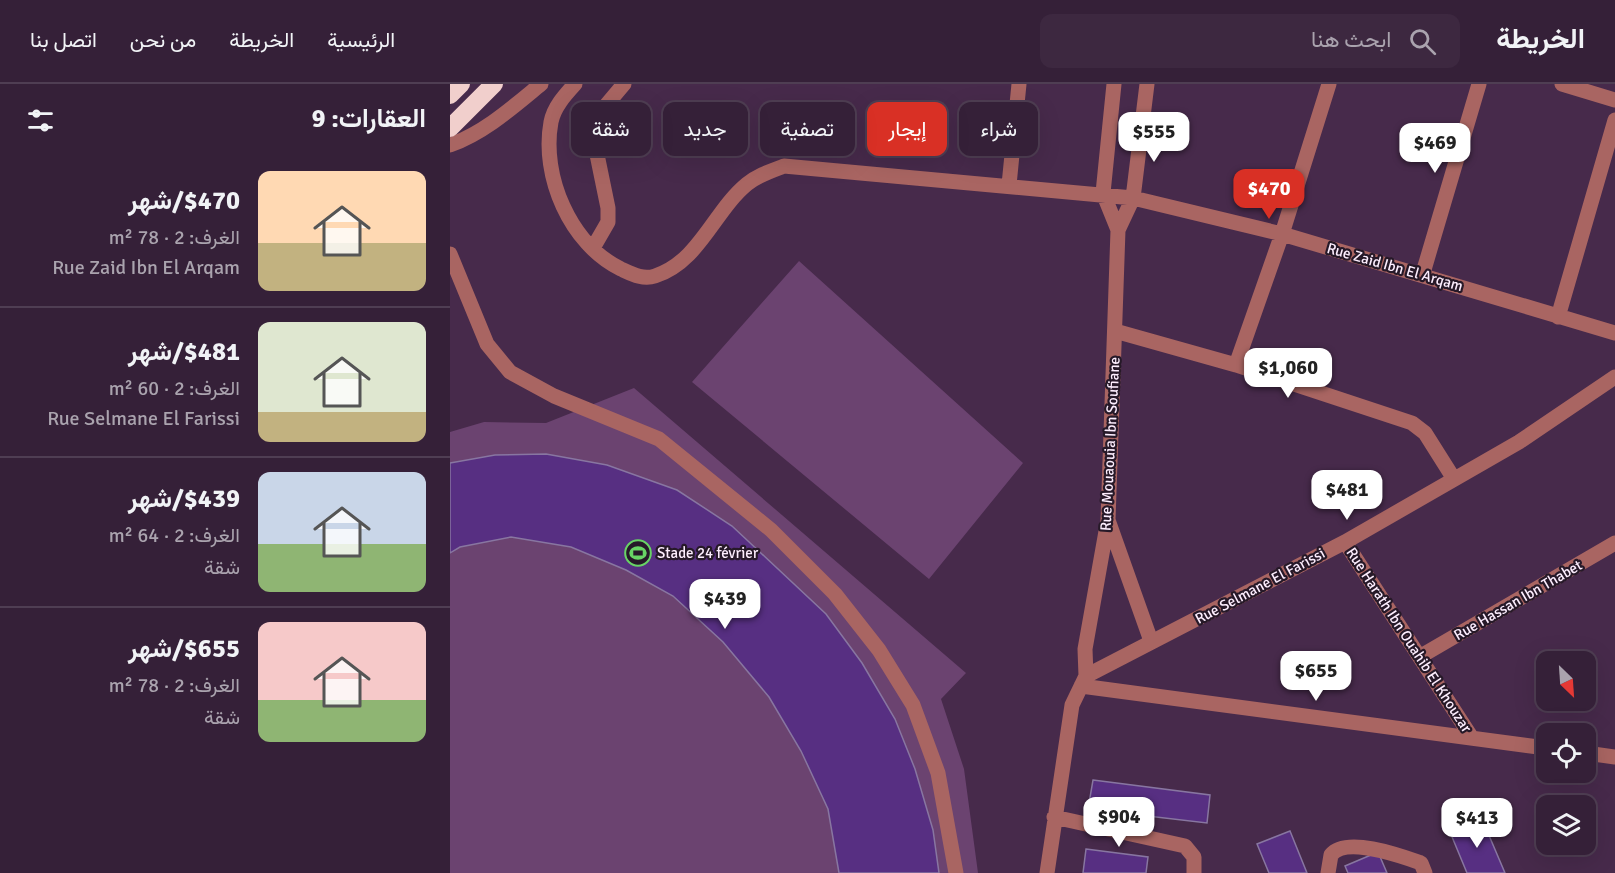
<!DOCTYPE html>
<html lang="ar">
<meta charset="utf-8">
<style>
body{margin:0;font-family:Signika,Vazirmatn,sans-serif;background:#3d2840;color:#f1f3f6;direction:rtl;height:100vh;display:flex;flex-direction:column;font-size:22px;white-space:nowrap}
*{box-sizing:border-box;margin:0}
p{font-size:20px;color:#aaa3ae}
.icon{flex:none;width:33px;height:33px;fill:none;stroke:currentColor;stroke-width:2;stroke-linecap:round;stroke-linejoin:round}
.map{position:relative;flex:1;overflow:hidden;direction:ltr}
.details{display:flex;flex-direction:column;background:#352038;width:450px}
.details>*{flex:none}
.top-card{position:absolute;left:18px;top:18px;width:570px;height:54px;direction:rtl;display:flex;gap:12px}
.needle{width:39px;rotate:155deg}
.fabs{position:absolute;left:1086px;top:567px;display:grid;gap:12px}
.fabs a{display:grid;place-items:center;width:60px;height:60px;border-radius:12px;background:#352038;box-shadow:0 6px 24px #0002,0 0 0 2px #4f3e53;font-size:30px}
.price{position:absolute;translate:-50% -51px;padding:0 14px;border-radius:12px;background:#fff;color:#222;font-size:20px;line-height:39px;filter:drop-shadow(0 2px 3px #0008)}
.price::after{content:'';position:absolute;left:50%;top:36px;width:18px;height:14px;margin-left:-9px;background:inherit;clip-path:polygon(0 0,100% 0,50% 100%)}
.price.active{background:#d93025;color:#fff}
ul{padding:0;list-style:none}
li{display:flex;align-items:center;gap:18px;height:150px;padding:0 24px}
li+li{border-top:2px solid #4f3e53}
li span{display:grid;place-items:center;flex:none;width:168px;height:120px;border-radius:12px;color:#555}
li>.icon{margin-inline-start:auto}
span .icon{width:72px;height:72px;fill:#fffc;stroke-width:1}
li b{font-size:26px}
h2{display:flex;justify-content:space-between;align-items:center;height:72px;padding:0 24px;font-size:26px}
.pill{padding:0 21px;border-radius:12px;background:#352038;box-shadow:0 6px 24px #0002,0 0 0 2px #4f3e53;font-size:21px;line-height:54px}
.pill.active{background:#d93025;color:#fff}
header{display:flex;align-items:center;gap:36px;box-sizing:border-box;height:84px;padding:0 30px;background:#352038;border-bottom:2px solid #4f3e53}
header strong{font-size:28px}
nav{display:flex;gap:33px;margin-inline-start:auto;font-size:21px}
.search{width:420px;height:54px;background:#3d2840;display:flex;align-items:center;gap:15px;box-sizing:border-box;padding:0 21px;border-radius:12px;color:#aaa3ae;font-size:22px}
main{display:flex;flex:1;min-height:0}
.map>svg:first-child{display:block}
.green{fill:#6b4370}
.building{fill:#572f82;stroke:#8876a1;stroke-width:1.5}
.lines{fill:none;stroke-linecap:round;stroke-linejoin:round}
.minor{stroke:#a96562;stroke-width:15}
.highway{stroke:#f1cfcc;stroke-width:18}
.labels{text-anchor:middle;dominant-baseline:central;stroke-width:4.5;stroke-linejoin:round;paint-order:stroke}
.street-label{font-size:15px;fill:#fdeefe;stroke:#261928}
.poi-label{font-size:15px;fill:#fdeefe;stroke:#261928;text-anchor:start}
</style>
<header>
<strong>الخريطة</strong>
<div class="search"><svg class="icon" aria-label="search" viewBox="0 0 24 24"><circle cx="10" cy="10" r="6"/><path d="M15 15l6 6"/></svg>ابحث هنا</div>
<nav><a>الرئيسية</a><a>الخريطة</a><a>من نحن</a><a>اتصل بنا</a></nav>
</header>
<main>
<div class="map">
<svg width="1165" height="789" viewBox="0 0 1165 789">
<rect width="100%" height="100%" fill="#472a4b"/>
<path class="green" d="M349,177L573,379L479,495L242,298Z
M184,304L516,589L491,615L514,685L528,789H0V348L34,338L96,339Z"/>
<path class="building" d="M96,370L157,381L227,406L282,442L376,530L412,579L445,635L465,685L483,746L489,789H389L378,725L351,667L319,613L273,558L223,512L176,486L121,463L61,453L10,463L0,469V379L45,371Z
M643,696L760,711L757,739L638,725Z
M1032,735L1055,789H1017L1000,748Z
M840,747L857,789H819L807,760Z
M636,765L698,773L696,789H633Z
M928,768L937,789H898L895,782Z"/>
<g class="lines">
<path class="minor" d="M125,0C115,11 104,23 101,38C91,92 120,160 171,185C182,190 193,196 205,192C249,178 264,127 297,100C308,91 321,87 334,82L683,114L832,150L1165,249
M664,0L653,109L668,146
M1112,0L1165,16
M0,61C34,49 63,23 91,0
M559,101L569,0
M143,164L158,138V124L143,51L147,32L174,0
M0,170L37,260L60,288L104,312L209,355L321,446L385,510L429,566L463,621L488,689L506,789
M973,189L1029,0
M1108,233L1165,36
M665,247L786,281L962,339L975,349L1004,395
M786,281L832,150L879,0
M658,436L701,557
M895,458L1022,654
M971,572L1165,459
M636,592L895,458L1069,358L1165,293
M631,602L1096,664
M1136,669L1165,673
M604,733L735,762L744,773V789
M597,789L622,621L636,592L635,565L658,436L668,146L683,114L697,0
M878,789L881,771C896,752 951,772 971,779L975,789"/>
<path class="highway" d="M0,11L11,0
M0,44L44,0"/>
</g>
<defs>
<g id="stadium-ring" transform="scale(1.35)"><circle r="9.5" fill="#261928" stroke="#68d465" stroke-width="1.5"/><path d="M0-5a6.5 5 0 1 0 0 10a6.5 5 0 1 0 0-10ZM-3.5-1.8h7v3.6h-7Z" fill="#68d465"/></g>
</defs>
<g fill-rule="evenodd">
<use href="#stadium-ring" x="188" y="469"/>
</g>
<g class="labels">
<g class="street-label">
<text transform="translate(945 183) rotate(16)">Rue Zaid Ibn El Arqam</text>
<text transform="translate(660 360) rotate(-87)">Rue Mouaouia Ibn Soufiane</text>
<text transform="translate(810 502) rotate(-28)">Rue Selmane El Farissi</text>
<text transform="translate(1068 516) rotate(-30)">Rue Hassan Ibn Thabet</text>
<text transform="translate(959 556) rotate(57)">Rue Harath Ibn Ouahib El Khouzar</text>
</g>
<g class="poi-label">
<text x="207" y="469">Stade 24 février</text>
</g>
</g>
</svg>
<div class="fabs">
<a><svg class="needle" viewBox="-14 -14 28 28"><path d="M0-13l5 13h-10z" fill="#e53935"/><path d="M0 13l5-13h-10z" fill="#aaa3ae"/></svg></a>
<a><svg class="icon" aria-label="locate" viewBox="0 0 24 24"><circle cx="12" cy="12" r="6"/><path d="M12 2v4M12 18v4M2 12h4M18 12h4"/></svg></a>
<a><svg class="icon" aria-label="layers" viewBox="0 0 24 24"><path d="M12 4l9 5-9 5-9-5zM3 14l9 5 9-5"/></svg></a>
</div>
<b class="price" style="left:704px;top:79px">$555</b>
<b class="price" style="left:985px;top:90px">$469</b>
<b class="price active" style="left:819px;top:136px">$470</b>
<b class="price" style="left:838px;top:315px">$1,060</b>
<b class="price" style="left:897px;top:437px">$481</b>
<b class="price" style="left:275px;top:546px">$439</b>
<b class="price" style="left:866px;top:618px">$655</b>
<b class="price" style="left:669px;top:764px">$904</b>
<b class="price" style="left:1027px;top:765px">$413</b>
<div class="top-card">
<a class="pill">شراء</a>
<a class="pill active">إيجار</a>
<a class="pill">تصفية</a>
<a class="pill">جديد</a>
<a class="pill">شقة</a>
</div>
</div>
<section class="details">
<h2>العقارات: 9<svg class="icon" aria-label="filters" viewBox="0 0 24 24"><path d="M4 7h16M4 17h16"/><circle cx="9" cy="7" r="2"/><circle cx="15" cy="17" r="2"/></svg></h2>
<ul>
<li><span style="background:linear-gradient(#ffd9b3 60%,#c2b280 0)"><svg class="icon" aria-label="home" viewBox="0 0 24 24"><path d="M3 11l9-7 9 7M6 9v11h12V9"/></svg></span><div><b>$470/شهر</b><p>الغرف: 2 · 78 m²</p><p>Rue Zaid Ibn El Arqam</p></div></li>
<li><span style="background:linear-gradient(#dfe7d0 75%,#c2b280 0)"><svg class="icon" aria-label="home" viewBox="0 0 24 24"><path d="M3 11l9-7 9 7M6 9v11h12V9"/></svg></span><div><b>$481/شهر</b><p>الغرف: 2 · 60 m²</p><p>Rue Selmane El Farissi</p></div></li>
<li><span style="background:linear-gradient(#c9d6e8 60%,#8fb573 0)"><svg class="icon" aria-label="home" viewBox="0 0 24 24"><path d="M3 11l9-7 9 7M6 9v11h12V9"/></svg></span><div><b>$439/شهر</b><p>الغرف: 2 · 64 m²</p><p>شقة</p></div></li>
<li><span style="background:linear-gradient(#f6c9c9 65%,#8fb573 0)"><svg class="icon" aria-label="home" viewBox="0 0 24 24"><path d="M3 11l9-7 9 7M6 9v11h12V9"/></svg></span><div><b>$655/شهر</b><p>الغرف: 2 · 78 m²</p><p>شقة</p></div></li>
</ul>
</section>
</main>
